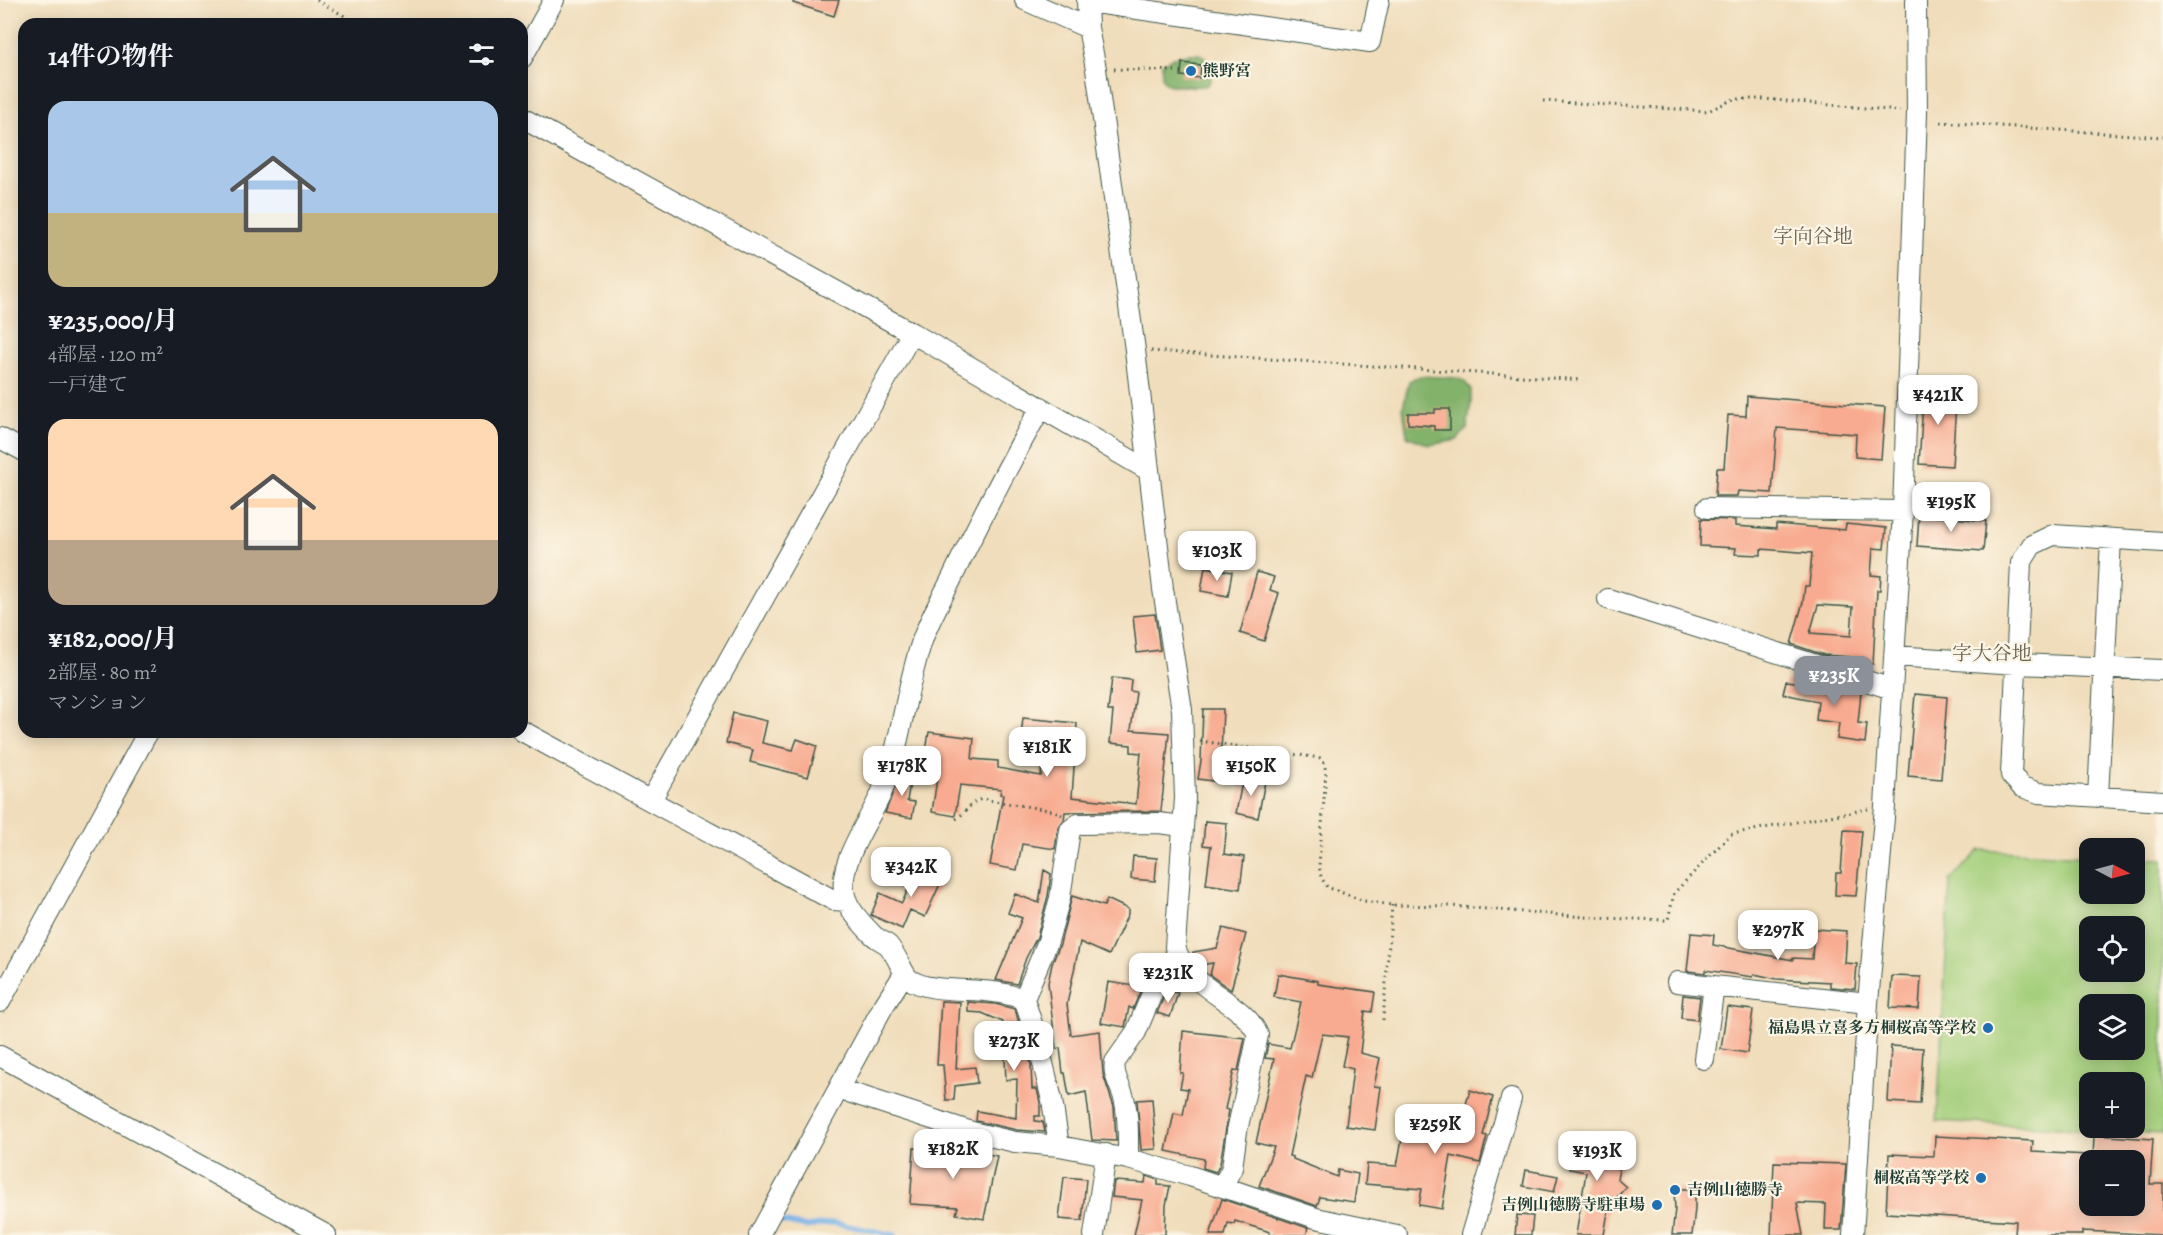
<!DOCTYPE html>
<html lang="ja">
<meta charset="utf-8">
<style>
body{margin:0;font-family:Alegreya,"Noto Serif JP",serif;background:#242831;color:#f1f3f6;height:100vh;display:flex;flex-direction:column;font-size:22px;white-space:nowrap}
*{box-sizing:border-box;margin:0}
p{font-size:20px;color:#9ea1a6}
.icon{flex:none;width:33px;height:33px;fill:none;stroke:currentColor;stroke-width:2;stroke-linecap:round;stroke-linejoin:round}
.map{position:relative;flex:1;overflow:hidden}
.sheet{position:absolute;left:18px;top:18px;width:510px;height:720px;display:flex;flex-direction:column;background:#171b24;border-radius:18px;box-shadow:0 3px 15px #0003}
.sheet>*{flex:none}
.needle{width:39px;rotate:96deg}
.buttons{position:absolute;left:2079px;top:838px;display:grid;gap:12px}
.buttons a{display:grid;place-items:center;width:66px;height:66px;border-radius:12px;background:#171b24;box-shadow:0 3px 15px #0003;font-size:30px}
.price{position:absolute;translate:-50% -51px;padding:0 14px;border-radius:12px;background:#fff;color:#222;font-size:20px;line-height:39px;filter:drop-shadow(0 2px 3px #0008)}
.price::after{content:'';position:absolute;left:50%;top:36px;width:18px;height:14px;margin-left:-9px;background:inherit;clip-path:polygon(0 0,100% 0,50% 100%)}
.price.current{background:#8c9099;color:#fff}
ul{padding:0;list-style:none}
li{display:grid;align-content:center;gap:12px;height:318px;padding:0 30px}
li span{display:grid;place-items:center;height:186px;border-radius:18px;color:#555}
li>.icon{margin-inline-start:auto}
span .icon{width:108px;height:108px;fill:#fffc;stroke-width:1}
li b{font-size:26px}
h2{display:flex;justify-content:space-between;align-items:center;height:72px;padding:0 30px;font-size:26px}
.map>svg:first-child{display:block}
.green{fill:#a4cf7b;stroke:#628658;stroke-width:1.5;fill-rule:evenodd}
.forest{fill:#83b26b;stroke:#517850;stroke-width:1.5}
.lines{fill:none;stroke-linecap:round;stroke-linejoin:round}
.stream{stroke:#77b1e8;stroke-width:5}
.building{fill:#f8ab90;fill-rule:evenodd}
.minor-casing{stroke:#3e5548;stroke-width:22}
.path{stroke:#3e5548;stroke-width:3;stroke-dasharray:1.5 4.5;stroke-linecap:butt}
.minor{stroke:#fff;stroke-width:20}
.poi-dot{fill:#1f6fb2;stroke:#fcf5e5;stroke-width:2}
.labels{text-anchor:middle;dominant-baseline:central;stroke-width:4.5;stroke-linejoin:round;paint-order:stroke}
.poi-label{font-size:16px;font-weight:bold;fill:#1f3d34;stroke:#fcf5e5;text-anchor:end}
.quarter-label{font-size:20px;fill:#6b6454;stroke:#fcf5e5}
</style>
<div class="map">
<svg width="2163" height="1235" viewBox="0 0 2163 1235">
<rect width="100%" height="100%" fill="#fcf5e5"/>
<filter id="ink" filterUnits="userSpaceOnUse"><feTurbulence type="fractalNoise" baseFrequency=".0167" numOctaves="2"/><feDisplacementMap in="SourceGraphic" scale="12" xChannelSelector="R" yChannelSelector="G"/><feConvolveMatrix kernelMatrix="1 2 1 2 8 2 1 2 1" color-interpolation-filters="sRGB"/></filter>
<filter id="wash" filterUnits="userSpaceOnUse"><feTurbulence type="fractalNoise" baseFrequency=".008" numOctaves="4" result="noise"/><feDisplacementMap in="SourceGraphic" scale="24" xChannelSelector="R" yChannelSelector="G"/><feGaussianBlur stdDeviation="1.35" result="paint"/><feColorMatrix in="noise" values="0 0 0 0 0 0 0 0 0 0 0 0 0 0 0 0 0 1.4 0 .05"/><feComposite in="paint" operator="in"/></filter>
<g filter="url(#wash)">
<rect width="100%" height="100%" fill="#f0ddbb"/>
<path class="green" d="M1980,850L2089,856L2090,894H2134L2135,858L2163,859V1134L1937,1121L1950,880ZM2090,927H2134V972H2090ZM2090,1005H2134V1050H2090ZM2090,1083H2134V1128H2090Z"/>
<path class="forest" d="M1187,54H1199L1205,58L1211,79L1208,85C1200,87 1192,86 1183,86C1164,86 1160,83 1162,63L1174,57Z
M1420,376L1458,378L1465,382L1471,390V404L1467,429L1457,440L1429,445L1407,436L1403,407L1409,381Z"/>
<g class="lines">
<path class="stream" d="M774,1220L806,1227L834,1223L895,1235"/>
</g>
<g id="blocks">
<path class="building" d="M794,0H839L834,16L793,3Z
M1182,63L1201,65L1200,78L1181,76Z
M1924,386L1957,388L1952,466L1919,464Z
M1747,396L1885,407L1881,459L1855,457L1856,434L1777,428L1772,493L1738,491L1737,496H1715L1717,468H1724L1728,415L1746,416Z
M1435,409H1450V430H1434V426L1408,424V413H1435Z
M1919,515L1986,521L1983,551L1917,546Z
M1701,519L1735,520V526L1776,529V524L1845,530L1846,524L1886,528L1884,549L1873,548L1871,575L1881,576L1880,590H1877L1873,664L1849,663L1850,657L1824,655L1791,644L1803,602L1805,586H1809L1812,553L1761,549V555L1735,554L1736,548L1700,546ZM1818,605L1853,607L1851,636L1810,633Z
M1205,567L1232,572L1228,596L1201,591Z
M1257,572L1274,577L1270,590L1279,593L1264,641L1240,633Z
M1155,614L1160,650L1137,653L1133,616Z
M1112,678L1131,680L1130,691L1136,692L1131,730L1169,733L1161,811L1065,812L1064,820L1058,828L1055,849L1022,844L1017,870L990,865L1003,795L1000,794L1001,789L960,785L955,816L932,812L941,753L926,751L929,732L974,738L972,759L998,761V768L1041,776L1044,739L1021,737L1023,718L1077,723L1072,797L1136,804L1141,753L1131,752V745L1110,743L1113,711H1108Z
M1786,681L1850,688L1861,692L1858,723L1867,724L1865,743L1837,739L1839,723L1816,720L1818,701L1783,694Z
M1915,694L1947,697L1941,779L1908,776Z
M1203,709H1223L1221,754L1239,757L1235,784L1198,779L1201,761Z
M733,713L767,721L762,743L793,750L797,739L817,746L808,777L750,762L753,750L726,743Z
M902,769L912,771L907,801L915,802L912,818L885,813Z
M1243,777L1265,781L1258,818L1236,813Z
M1205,821L1227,823L1224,854L1244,857L1240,889L1206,884L1211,846L1203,845Z
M1844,830L1862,831L1856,896L1835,895L1836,873H1841Z
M1133,856L1157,858L1155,881L1131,879Z
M920,862L945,873L925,917L910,910L902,929L871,915L880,893L902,903Z
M1044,870L1051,874L1048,896L1037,937L1026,958L1017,984L996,980L1022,918L1008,913L1015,894L1039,903Z
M1072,896L1104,906L1107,899L1128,909V914L1109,955L1080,942L1067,1004L1071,1035L1100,1031L1103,1074L1114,1107L1116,1141L1092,1140L1086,1092L1069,1096L1065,1073H1063L1060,1048L1056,1049L1048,983L1052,964L1060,944Z
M1223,928L1246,934L1231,990L1210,975L1213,963L1200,965L1194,958L1193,952L1217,948Z
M1814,929L1847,931L1845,963L1857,964L1855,989L1830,987V982L1777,979L1754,974L1753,977L1705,970V973L1687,971L1691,933L1714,935L1713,945L1793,960V958L1812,959Z
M1278,974L1318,981V984L1375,992L1372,1012L1365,1011L1360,1053L1380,1058L1374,1086L1381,1087L1375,1130L1346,1126L1353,1069L1342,1066L1348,1037L1322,1034L1312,1078L1306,1076L1289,1156L1293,1157V1159L1337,1177L1338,1170L1358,1174L1354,1202L1320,1197L1317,1206L1259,1186L1274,1147L1256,1143L1274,1059L1265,1058L1268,1044L1290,1048L1301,1002L1274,997Z
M1892,976L1921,977L1919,1009L1890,1008Z
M1108,982L1142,987L1133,1009L1129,1007L1125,1027L1101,1023Z
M1166,991L1178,993L1170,1017L1157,1013Z
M1683,995L1700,997L1697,1020L1681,1018Z
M941,1001L960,1002L956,1069L975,1067L977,1083L955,1086L954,1100H946L943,1065H937Z
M968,1002L995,1004L1015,1009L1031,1064L1032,1089H1037L1040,1102V1116H1035V1121L1043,1122L1045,1132L1017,1130L976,1121L977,1111L1016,1118L1017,1079L1006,1080L1003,1022L982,1013L968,1012Z
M1727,1007L1753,1010L1747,1053L1721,1049Z
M1183,1031L1245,1038L1238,1071L1234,1070L1225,1109L1229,1110L1220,1164L1216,1172L1203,1168L1204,1159L1166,1151L1174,1113L1183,1115L1188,1089L1180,1088L1183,1073H1180Z
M1891,1046L1923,1048L1920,1104L1888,1102Z
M1470,1090L1493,1097L1483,1135L1487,1136L1480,1163L1451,1156L1442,1209L1419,1205L1422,1189L1365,1184L1367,1164L1397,1166L1404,1128L1425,1131L1424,1134L1456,1140Z
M1152,1099L1156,1149L1141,1150L1137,1100Z
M2094,1135L2153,1139L2150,1184H2163V1235L2082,1231V1235H2015L2016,1221L1886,1213L1889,1154L1934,1156L1935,1136L2033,1141L2032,1152L2087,1155L2083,1206H2134V1161H2093Z
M1574,1137L1624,1146L1617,1179L1626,1187L1609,1206L1604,1235H1576L1586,1172L1569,1169Z
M914,1148L968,1153L969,1151H975L997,1156L984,1219L956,1214L958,1207L910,1204Z
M1774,1162L1846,1164L1841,1230H1825L1826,1204L1797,1203L1803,1235H1771Z
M1526,1170L1558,1176L1554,1192L1523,1186Z
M1146,1176L1158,1180V1185L1170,1186L1166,1205L1165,1235H1134L1142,1200L1112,1197L1114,1181L1145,1183Z
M1064,1177L1086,1179L1082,1221L1059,1219Z
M1674,1189H1695V1209L1692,1235H1672L1675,1209Z
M1222,1199L1308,1228L1306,1235H1269L1270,1232L1235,1221L1234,1224L1228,1223L1225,1235H1210Z
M1517,1215L1533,1216L1531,1235H1515Z"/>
</g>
</g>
<g filter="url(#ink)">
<use href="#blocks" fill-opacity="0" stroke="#3e5548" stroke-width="1.5"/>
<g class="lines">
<g class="minor-casing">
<path id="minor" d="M1025,0L1088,28
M1087,0L1088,28L1096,69L1135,350L1163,589L1182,710L1185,798L1175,947C1188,990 1243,1000 1258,1035L1237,1131L1232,1168L1222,1187
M1088,2L1370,42L1379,0
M522,58L554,0
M522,118L912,333L1148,470
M0,438L24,451
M1707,508L1903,511
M2163,542L2053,535L2032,545L2021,563L2011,775L2022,787L2039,793L2163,801
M1608,599L1892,689
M1894,656L2017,664L2163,670
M522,731L833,900L847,901
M2098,797L2111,539
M651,800L912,333
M1677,982L1868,1003
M1024,999C1014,996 1004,993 993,992C970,988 928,993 909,979C903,974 897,955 888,945C883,941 877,939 873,935C864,926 850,911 846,899C834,867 869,822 881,794C901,746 905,691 922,641C929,620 941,600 951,580C979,521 1009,464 1041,407
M0,1002L148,732
M0,1056L326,1235
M1704,1059L1714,986
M839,1089L972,1132L1015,1142L1059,1146L1128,1159L1190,1176L1316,1218L1397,1235
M1059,1146L1052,1100L1037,1039L1024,999L1048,941L1060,898L1070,830L1078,824L1159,823L1182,826
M1128,1159C1128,1139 1129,1117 1124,1098C1121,1086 1112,1075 1115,1062L1136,1032L1156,984L1179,959
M759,1235L883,1007L904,974
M1094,1235L1106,1154
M1471,1235L1511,1099
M1853,1235L1868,1003L1885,806L1903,511L1917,113L1916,0"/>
</g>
<path class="path" d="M317,0L358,24
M1114,69L1175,71
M1543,101L1708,111L1734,99H1763L1900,111
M1941,122L2163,137
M1151,351L1581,380
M1200,741L1320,758L1324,763L1326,772L1319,865L1321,877L1327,887L1364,901L1392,905L1450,906L1597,918L1668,920L1674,893L1731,834L1868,809
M956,819C968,811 969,803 982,799L1055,811L1062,815
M1383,1020L1392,905"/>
<use href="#minor" class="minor"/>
</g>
</g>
<g class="poi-dot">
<circle cx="1191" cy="71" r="6"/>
<circle cx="1988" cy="1028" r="6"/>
<circle cx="1981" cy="1178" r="6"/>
<circle cx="1675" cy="1190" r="6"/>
<circle cx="1657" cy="1205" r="6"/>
</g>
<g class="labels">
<g class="poi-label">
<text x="1203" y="71" text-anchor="start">熊野宮</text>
<text x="1976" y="1028">福島県立喜多方桐桜高等学校</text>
<text x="1969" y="1178">桐桜高等学校</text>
<text x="1687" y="1190" text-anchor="start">吉例山徳勝寺</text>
<text x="1645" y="1205">吉例山徳勝寺駐車場</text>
</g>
<g class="quarter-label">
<text x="1813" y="236">字向谷地</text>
<text x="1992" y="653">字大谷地</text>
</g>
</g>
</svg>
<div class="buttons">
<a><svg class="needle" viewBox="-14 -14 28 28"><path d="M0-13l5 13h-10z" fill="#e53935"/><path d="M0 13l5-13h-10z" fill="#9ea1a6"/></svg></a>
<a><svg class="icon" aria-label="locate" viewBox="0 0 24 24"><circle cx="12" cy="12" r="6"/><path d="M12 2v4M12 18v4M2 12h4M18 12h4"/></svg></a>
<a><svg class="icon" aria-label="layers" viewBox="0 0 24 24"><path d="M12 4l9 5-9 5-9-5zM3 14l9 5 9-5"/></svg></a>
<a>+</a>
<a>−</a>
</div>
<b class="price" style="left:1938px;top:426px">¥421K</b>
<b class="price" style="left:1951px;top:533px">¥195K</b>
<b class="price" style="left:1217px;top:582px">¥103K</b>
<b class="price current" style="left:1834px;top:707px">¥235K</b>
<b class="price" style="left:1047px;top:778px">¥181K</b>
<b class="price" style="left:902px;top:797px">¥178K</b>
<b class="price" style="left:1251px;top:797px">¥150K</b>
<b class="price" style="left:911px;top:898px">¥342K</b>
<b class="price" style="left:1778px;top:961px">¥297K</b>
<b class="price" style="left:1168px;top:1004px">¥231K</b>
<b class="price" style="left:1014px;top:1072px">¥273K</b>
<b class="price" style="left:1435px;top:1155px">¥259K</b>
<b class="price" style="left:953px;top:1180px">¥182K</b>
<b class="price" style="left:1597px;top:1182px">¥193K</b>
<section class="sheet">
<h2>14件の物件<svg class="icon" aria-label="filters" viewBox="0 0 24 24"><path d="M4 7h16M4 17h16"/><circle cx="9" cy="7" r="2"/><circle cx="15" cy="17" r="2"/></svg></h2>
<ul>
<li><span style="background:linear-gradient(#a9c7e8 60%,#c2b280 0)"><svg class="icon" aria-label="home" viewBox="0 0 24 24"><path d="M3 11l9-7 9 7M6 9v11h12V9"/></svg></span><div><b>¥235,000/月</b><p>4部屋 · 120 m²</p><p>一戸建て</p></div></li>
<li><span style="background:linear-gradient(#ffd9b3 65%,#b9a48a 0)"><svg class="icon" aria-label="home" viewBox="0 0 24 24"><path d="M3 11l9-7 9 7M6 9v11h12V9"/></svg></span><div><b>¥182,000/月</b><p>2部屋 · 80 m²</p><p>マンション</p></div></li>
</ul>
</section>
</div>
